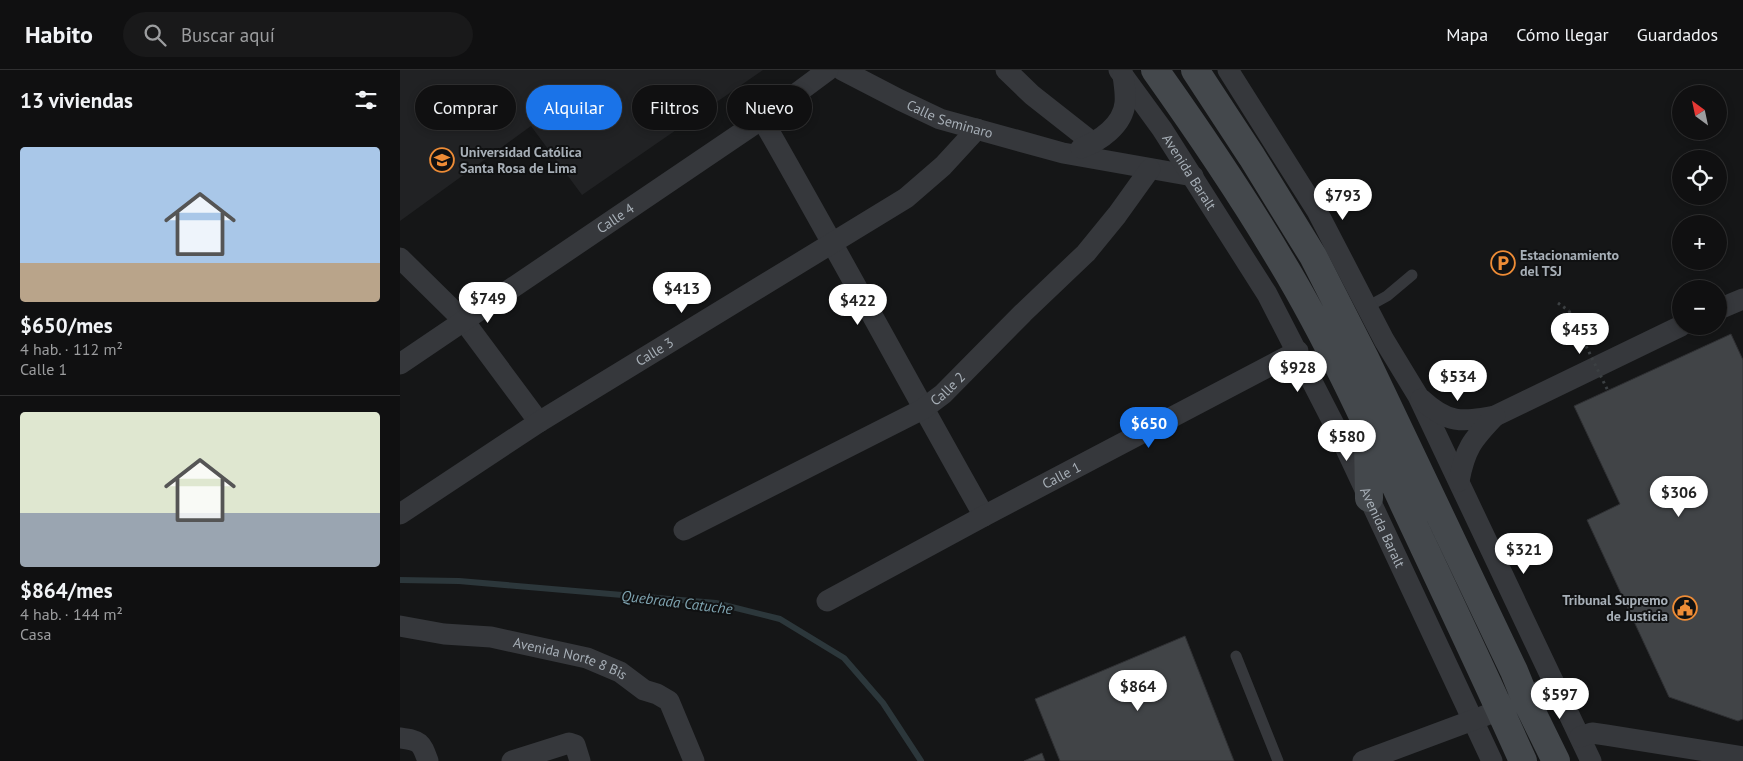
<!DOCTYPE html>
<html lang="es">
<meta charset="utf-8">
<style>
body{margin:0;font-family:"PT Sans",sans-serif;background:#19191a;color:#f1f3f6;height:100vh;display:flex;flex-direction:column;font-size:19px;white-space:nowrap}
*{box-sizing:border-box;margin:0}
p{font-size:16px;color:#9c9d9f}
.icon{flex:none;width:28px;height:28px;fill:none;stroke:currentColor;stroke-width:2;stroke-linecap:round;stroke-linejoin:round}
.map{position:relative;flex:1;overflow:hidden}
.panel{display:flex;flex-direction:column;background:#101011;width:400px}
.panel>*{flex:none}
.hud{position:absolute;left:15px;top:15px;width:475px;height:45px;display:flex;gap:10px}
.needle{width:32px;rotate:327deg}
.tools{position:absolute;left:1272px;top:15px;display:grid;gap:10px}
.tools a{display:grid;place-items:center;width:55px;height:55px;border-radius:50%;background:#101011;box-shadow:0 2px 8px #0003,0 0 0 1px #303031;font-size:25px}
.price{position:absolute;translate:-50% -42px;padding:0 11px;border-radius:18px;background:#fff;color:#222;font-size:16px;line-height:32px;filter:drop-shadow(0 1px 2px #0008)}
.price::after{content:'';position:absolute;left:50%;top:30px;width:15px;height:11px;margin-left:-8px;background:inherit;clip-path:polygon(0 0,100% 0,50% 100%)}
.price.current{background:#1a73e8;color:#fff}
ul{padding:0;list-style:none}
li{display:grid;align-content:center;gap:10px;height:265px;padding:0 20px}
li+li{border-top:1px solid #303031}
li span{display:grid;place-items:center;height:155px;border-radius:5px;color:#555}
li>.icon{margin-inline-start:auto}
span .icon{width:90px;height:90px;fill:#fffc;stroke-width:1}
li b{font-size:21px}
h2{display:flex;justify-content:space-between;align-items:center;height:60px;padding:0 20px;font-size:21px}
.pill{padding:0 18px;border-radius:22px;background:#101011;box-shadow:0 2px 8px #0003,0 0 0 1px #303031;font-size:18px;line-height:45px}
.pill.current{background:#1a73e8;color:#fff}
header{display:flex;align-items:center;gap:30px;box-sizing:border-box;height:70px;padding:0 25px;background:#101011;border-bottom:1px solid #303031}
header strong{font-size:24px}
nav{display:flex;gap:28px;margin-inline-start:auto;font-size:18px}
.search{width:350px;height:45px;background:#19191a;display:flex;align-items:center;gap:12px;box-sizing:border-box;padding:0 18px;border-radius:28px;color:#9c9d9f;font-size:19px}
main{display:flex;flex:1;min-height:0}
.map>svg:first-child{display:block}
.built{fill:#212224}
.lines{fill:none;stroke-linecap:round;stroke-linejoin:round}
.stream{stroke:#2c373b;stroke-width:6}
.building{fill:#414447;stroke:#2f3033}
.path{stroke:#3c4043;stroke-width:3;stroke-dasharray:2.5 4;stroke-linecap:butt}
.lane{stroke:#36383c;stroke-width:11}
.street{stroke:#36383c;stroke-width:21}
.secondary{stroke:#44484c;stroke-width:28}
.path-bridge{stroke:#3c4043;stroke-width:3;stroke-dasharray:2.5 4;stroke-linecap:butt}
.labels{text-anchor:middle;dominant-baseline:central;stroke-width:4;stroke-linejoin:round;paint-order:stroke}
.street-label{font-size:14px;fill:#a7afb7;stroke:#101112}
.poi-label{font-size:14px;font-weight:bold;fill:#a7afb7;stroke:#101112;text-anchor:start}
.water-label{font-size:15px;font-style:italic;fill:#7fa4b1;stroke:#101112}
</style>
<header>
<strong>Habito</strong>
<div class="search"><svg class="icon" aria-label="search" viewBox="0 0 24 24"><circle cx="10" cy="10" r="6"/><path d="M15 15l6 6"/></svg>Buscar aquí</div>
<nav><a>Mapa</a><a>Cómo llegar</a><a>Guardados</a></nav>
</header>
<main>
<section class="panel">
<h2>13 viviendas<svg class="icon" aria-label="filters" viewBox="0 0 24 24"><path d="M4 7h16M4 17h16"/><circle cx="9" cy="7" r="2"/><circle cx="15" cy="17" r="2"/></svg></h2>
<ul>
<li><span style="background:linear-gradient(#a9c7e8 75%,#b9a48a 0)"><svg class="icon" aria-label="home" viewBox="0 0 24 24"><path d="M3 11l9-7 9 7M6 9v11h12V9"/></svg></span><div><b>$650/mes</b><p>4 hab. · 112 m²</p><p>Calle 1</p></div></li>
<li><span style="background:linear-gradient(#dfe7d0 65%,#9aa5b1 0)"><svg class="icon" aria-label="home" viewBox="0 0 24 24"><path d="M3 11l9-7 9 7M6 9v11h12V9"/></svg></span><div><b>$864/mes</b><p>4 hab. · 144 m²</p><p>Casa</p></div></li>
</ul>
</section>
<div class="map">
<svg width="1343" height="691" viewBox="0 0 1343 691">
<rect width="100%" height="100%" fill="#151617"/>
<path class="built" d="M0,0H363L182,125L131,56L0,151Z"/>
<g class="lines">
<path class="stream" d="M0,510L59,511L316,533L380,549L444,588L483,633L521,691"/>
</g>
<path class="building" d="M1331,264L1343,290V649L1338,651L1269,627L1187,450L1220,434L1174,336Z
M785,566L834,691H660L635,629Z
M642,683L645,691H624Z"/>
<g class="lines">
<path class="path" d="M1158,233L1169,241"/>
<path class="lane" d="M967,237L987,226L1012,205
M836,586L878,691"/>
<g class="street">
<path id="s1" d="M442,0L500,30L540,49L663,83L793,106"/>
<path d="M606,0L632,25L693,73"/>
<path id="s2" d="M719,0L762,59L867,224L939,364L1092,691"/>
<path d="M828,0L917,141L984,270L1018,326L1191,691"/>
<path d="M362,49C438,181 509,314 584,446"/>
<path d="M681,78C700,71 723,55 725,33C726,24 724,14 723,5"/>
<path d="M0,188L64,251L139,352"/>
<path d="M1319,239L1343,229"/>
<path id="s3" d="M0,294L362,49L428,0"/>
<path d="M1021,329C1048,354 1061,352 1095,346L1281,256"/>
<path d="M1059,411C1065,379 1072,370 1095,346"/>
<path id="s4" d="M0,444L139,352L506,128L543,96L577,59"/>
<path id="s5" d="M284,460L523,339L543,324L623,243L686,183L717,145L750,99"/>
<path id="s6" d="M427,531L584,446L898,281"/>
<path id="s7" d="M0,556L44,564L91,567L187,588L220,602L244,620L257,624L269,631L294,691"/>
<path d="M1180,667L1192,663L1206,665L1343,687"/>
<path d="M0,668C21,671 21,672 28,691"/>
<path d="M112,691L169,673L175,675L180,691"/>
<path d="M963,691L1100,640L1155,614"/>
</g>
<path class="secondary" d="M755,0C799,62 842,125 881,191C928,269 967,354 1005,437C1045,522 1085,606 1123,691
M795,0L852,87L913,186L965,288L1114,601L1125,628L1156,691
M968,367L969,428"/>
<path class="path-bridge" d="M1169,241L1208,321"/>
</g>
<defs>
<g id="university-ring" transform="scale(1.25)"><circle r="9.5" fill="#101112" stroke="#ee8c36" stroke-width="1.5"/><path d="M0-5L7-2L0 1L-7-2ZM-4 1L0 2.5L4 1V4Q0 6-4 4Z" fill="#ee8c36"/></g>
<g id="parking-ring" transform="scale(1.25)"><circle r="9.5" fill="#101112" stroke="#ee8c36" stroke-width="1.5"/><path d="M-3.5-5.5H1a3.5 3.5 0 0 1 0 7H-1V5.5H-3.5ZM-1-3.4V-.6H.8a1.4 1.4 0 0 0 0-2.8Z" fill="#ee8c36"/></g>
<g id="civic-ring" transform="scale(1.25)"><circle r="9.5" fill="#101112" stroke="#ee8c36" stroke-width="1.5"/><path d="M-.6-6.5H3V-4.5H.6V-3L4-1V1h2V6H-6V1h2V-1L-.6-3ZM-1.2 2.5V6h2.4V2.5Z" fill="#ee8c36"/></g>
</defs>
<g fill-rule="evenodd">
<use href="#university-ring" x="42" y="90"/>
<use href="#parking-ring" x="1103" y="193"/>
<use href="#civic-ring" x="1285" y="538"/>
</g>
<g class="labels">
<g class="street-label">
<text stroke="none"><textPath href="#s1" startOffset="119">Calle Seminaro</textPath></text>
<text stroke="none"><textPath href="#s2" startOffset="124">Avenida Baralt</textPath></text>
<text stroke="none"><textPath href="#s3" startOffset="260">Calle 4</textPath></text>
<text stroke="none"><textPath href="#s4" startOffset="302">Calle 3</textPath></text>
<text stroke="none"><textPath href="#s5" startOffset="300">Calle 2</textPath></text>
<text stroke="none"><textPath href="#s6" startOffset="266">Calle 1</textPath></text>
<text stroke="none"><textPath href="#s2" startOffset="529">Avenida Baralt</textPath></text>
<text stroke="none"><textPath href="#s7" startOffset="174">Avenida Norte 8 Bis</textPath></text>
</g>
<g class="poi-label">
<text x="60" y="82">Universidad Católica<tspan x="60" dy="16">Santa Rosa de Lima</tspan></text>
<text x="1120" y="185">Estacionamiento<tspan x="1120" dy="16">del TSJ</tspan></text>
<text x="1268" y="530" text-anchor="end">Tribunal Supremo<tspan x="1268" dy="16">de Justicia</tspan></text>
</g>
<g class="water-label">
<text transform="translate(277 532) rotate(7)">Quebrada Catuche</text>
</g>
</g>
</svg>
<div class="tools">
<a><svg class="needle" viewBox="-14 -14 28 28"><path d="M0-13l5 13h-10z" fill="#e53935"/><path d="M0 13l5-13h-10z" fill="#9c9d9f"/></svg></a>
<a><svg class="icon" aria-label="locate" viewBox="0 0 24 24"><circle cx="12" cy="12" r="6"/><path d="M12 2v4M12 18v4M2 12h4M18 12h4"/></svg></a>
<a>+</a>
<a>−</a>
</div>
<b class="price" style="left:943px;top:151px">$793</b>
<b class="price" style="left:282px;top:244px">$413</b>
<b class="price" style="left:88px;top:254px">$749</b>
<b class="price" style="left:458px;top:256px">$422</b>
<b class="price" style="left:1180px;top:285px">$453</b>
<b class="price" style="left:898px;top:323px">$928</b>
<b class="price" style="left:1058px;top:332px">$534</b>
<b class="price current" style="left:749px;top:379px">$650</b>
<b class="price" style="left:947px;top:392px">$580</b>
<b class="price" style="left:1279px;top:448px">$306</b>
<b class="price" style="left:1124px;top:505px">$321</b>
<b class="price" style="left:738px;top:642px">$864</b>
<b class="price" style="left:1160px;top:650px">$597</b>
<div class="hud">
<a class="pill">Comprar</a>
<a class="pill current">Alquilar</a>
<a class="pill">Filtros</a>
<a class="pill">Nuevo</a>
</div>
</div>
</main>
